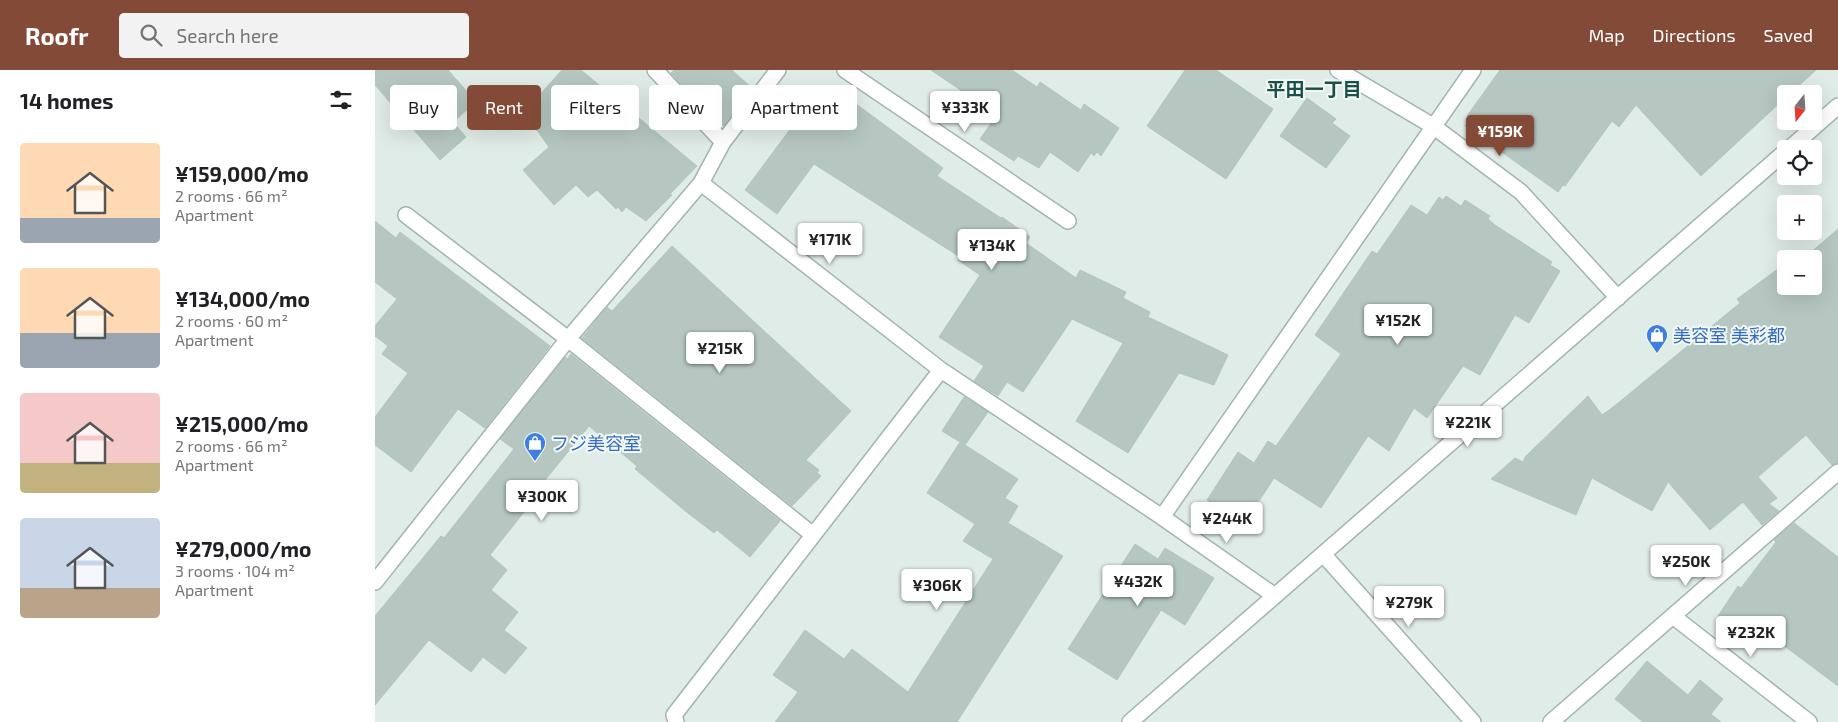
<!DOCTYPE html>
<meta charset="utf-8">
<style>
body{margin:0;font-family:"Exo 2","Noto Sans JP",sans-serif;background:#f2f2f2;color:#202124;height:100vh;display:flex;flex-direction:column;font-size:19px;white-space:nowrap}
*{box-sizing:border-box;margin:0}
p{font-size:16px;color:#757577}
.icon{flex:none;width:28px;height:28px;fill:none;stroke:currentColor;stroke-width:2;stroke-linecap:round;stroke-linejoin:round}
.map{position:relative;flex:1;overflow:hidden}
.details{display:flex;flex-direction:column;background:#fff;width:375px}
.details>*{flex:none}
.banner{position:absolute;left:15px;top:15px;width:475px;height:45px;display:flex;gap:10px}
.needle{width:32px;rotate:197deg}
.buttons{position:absolute;left:1402px;top:15px;display:grid;gap:10px}
.buttons a{display:grid;place-items:center;width:45px;height:45px;border-radius:5px;background:#fff;box-shadow:0 5px 20px #0002;font-size:25px}
.price{position:absolute;translate:-50% -42px;padding:0 11px;border-radius:5px;background:#fff;color:#222;font-size:16px;line-height:32px;filter:drop-shadow(0 1px 2px #0008)}
.price::after{content:'';position:absolute;left:50%;top:30px;width:15px;height:11px;margin-left:-8px;background:inherit;clip-path:polygon(0 0,100% 0,50% 100%)}
.price.on{background:#834b37;color:#fff}
ul{padding:0;list-style:none}
li{display:flex;align-items:center;gap:15px;height:125px;padding:0 20px}
li span{display:grid;place-items:center;flex:none;width:140px;height:100px;border-radius:5px;color:#555}
li>.icon{margin-inline-start:auto}
span .icon{width:60px;height:60px;fill:#fffc;stroke-width:1}
li b{font-size:21px}
h2{display:flex;justify-content:space-between;align-items:center;height:60px;padding:0 20px;font-size:21px}
.chip{padding:0 18px;border-radius:5px;background:#fff;box-shadow:0 5px 20px #0002;font-size:18px;line-height:45px}
.chip.on{background:#834b37;color:#fff}
header{display:flex;align-items:center;gap:30px;box-sizing:border-box;height:70px;padding:0 25px;background:#834b37;color:#fff}
header strong{font-size:24px}
nav{display:flex;gap:28px;margin-inline-start:auto;font-size:18px}
.search{width:350px;height:45px;background:#f2f2f2;display:flex;align-items:center;gap:12px;box-sizing:border-box;padding:0 18px;border-radius:5px;color:#757577;font-size:19px}
main{display:flex;flex:1;min-height:0}
.map>svg:first-child{display:block}
.building{fill:#b5c7c0;stroke:#b2c6bf}
.lines{fill:none;stroke-linecap:round;stroke-linejoin:round}
.minor-casing{stroke:#a2b4af;stroke-width:18}
.minor{stroke:#fff;stroke-width:15}
.labels{text-anchor:middle;dominant-baseline:central;stroke-width:4;stroke-linejoin:round;paint-order:stroke}
.shop-label{font-size:18px;fill:#366cbe;stroke:#f1f8f5;text-anchor:start}
.neighbourhood-label{font-size:19px;font-weight:bold;fill:#1a5146;stroke:#f1f8f5}
</style>
<header>
<strong>Roofr</strong>
<div class="search"><svg class="icon" aria-label="search" viewBox="0 0 24 24"><circle cx="10" cy="10" r="6"/><path d="M15 15l6 6"/></svg>Search here</div>
<nav><a>Map</a><a>Directions</a><a>Saved</a></nav>
</header>
<main>
<section class="details">
<h2>14 homes<svg class="icon" aria-label="filters" viewBox="0 0 24 24"><path d="M4 7h16M4 17h16"/><circle cx="9" cy="7" r="2"/><circle cx="15" cy="17" r="2"/></svg></h2>
<ul>
<li><span style="background:linear-gradient(#ffd9b3 75%,#9aa5b1 0)"><svg class="icon" aria-label="home" viewBox="0 0 24 24"><path d="M3 11l9-7 9 7M6 9v11h12V9"/></svg></span><div><b>¥159,000/mo</b><p>2 rooms · 66 m²</p><p>Apartment</p></div></li>
<li><span style="background:linear-gradient(#ffd9b3 65%,#9aa5b1 0)"><svg class="icon" aria-label="home" viewBox="0 0 24 24"><path d="M3 11l9-7 9 7M6 9v11h12V9"/></svg></span><div><b>¥134,000/mo</b><p>2 rooms · 60 m²</p><p>Apartment</p></div></li>
<li><span style="background:linear-gradient(#f6c9c9 70%,#c2b280 0)"><svg class="icon" aria-label="home" viewBox="0 0 24 24"><path d="M3 11l9-7 9 7M6 9v11h12V9"/></svg></span><div><b>¥215,000/mo</b><p>2 rooms · 66 m²</p><p>Apartment</p></div></li>
<li><span style="background:linear-gradient(#c9d6e8 70%,#b9a48a 0)"><svg class="icon" aria-label="home" viewBox="0 0 24 24"><path d="M3 11l9-7 9 7M6 9v11h12V9"/></svg></span><div><b>¥279,000/mo</b><p>3 rooms · 104 m²</p><p>Apartment</p></div></li>
</ul>
</section>
<div class="map">
<svg width="1463" height="652" viewBox="0 0 1463 652">
<rect width="100%" height="100%" fill="#e0ece7"/>
<path class="building" d="M0,0H73L101,32L78,52L91,67L65,90L0,15Z
M187,0H206L322,96L295,124L297,125L271,151L251,137L247,142L243,137L241,139L222,120L213,127L201,115L179,135L148,100L174,77L149,42Z
M299,0H357L377,18L349,56L343,53L296,3Z
M556,0H637L662,17L665,12L706,40L709,34L744,58L726,86L722,82L719,86L716,83L703,102L675,82L664,98L643,86L639,91L605,69L622,45Z
M810,0H841L898,39L851,109L772,56Z
M1125,0H1441L1415,24H1411V27L1326,106L1261,35L1244,57L1237,51L1190,116L1188,115L1183,122L1090,56L1095,49L1092,46Z
M448,15L476,33L477,31L568,98L562,106L626,148L627,147L655,167L651,173L701,208L705,200L751,222L748,228L775,242L773,247L853,285L839,315L804,303L753,383L701,351L748,273L697,249L648,322L632,312L623,326L599,311L609,296L564,267L605,205L583,190L585,187L439,94L402,144L370,120Z
M932,28L961,49L957,53L975,66L951,98L905,66Z
M1071,126L1086,136L1090,130L1115,146L1113,149L1120,155L1177,192L1175,195L1185,201L1154,253L1140,245L1105,305L1088,296L1052,348L1039,338L1014,381L993,366L946,438L899,408L869,454L832,430L863,382L879,393L893,371L901,376L966,284L940,265L997,181L1002,184L1036,135L1052,145L1064,127L1068,130Z
M0,151L21,168L25,162L175,276L110,358L83,339L36,402L0,375V347L33,303L7,284L13,276L0,266V256L22,229L0,212Z
M1463,159V393L1457,395L1431,365L1383,407L1402,428L1394,434L1404,441L1387,455L1368,432L1335,460L1293,412L1277,441L1217,408L1201,445L1116,409L1140,388L1148,392L1151,386L1213,326L1227,345L1237,338L1365,233L1362,229L1411,193V216H1439V189H1428Z
M297,176L476,341L431,390L444,400L442,403L446,406L417,436L207,268L232,237L237,241Z
M196,284L405,451L375,487L342,460L339,463L309,440L260,399L262,396L214,356L162,420L165,422L115,485L132,500L116,520L143,542L129,560L152,578L130,604L108,587L96,602L54,570L0,635V546L66,466L69,468L139,379L125,369L190,287L192,289Z
M589,327L613,342L590,375L643,409L630,428L643,436L633,453L688,486L582,652H400L423,622L398,605L430,560L469,589L477,579L533,622L618,489L588,471L600,454L552,423L585,372L567,361Z
M1419,453L1463,487V616L1396,566L1388,578L1343,546L1363,516L1366,518L1401,472L1399,470Z
M760,474L783,489L790,478L839,508L810,555L786,540L742,610L693,579Z
M1272,591L1313,625L1325,610L1348,629L1336,644L1346,652H1268L1240,629Z"/>
<g class="lines">
<g class="minor-casing">
<path id="minor" d="M280,0L348,72
M470,0L693,151
M963,0L1058,56L1146,122L1243,228
M1414,79L1463,36
M326,113L566,300
M31,145L193,269L438,465
M787,447L900,526
M948,484L1098,652
M0,512L193,269L326,113L348,72L403,0
M1299,547L1434,652
M301,652L299,645L566,300L787,447L1098,0
M755,652L1411,81
M1176,652L1463,402"/>
</g>
<use href="#minor" class="minor"/>
</g>
<defs>
<g id="shop-pin" transform="scale(1.125)"><path d="M0 17L-7.5 6A9.5 9.5 0 1 1 7.5 6Z" fill="#3f7fe0" stroke="#f1f8f5"/><path d="M-5-2.5h2.3a2.7 3.5 0 0 1 5.4 0H5L5.5 6h-11ZM-1.5-2.5h3a1.5 2.3 0 0 0-3 0Z" fill="#fff"/></g>
</defs>
<g fill-rule="evenodd">
<use href="#shop-pin" x="1282" y="265"/>
<use href="#shop-pin" x="160" y="373"/>
</g>
<g class="labels">
<g class="shop-label">
<text x="1298" y="265">美容室 美彩都</text>
<text x="176" y="373">フジ美容室</text>
</g>
<g class="neighbourhood-label">
<text x="939" y="18">平田一丁目</text>
</g>
</g>
</svg>
<div class="buttons">
<a><svg class="needle" viewBox="-14 -14 28 28"><path d="M0-13l5 13h-10z" fill="#e53935"/><path d="M0 13l5-13h-10z" fill="#757577"/></svg></a>
<a><svg class="icon" aria-label="locate" viewBox="0 0 24 24"><circle cx="12" cy="12" r="6"/><path d="M12 2v4M12 18v4M2 12h4M18 12h4"/></svg></a>
<a>+</a>
<a>−</a>
</div>
<b class="price" style="left:590px;top:63px">¥333K</b>
<b class="price on" style="left:1125px;top:87px">¥159K</b>
<b class="price" style="left:455px;top:195px">¥171K</b>
<b class="price" style="left:617px;top:201px">¥134K</b>
<b class="price" style="left:1023px;top:276px">¥152K</b>
<b class="price" style="left:345px;top:304px">¥215K</b>
<b class="price" style="left:1093px;top:378px">¥221K</b>
<b class="price" style="left:167px;top:452px">¥300K</b>
<b class="price" style="left:852px;top:474px">¥244K</b>
<b class="price" style="left:1311px;top:517px">¥250K</b>
<b class="price" style="left:763px;top:537px">¥432K</b>
<b class="price" style="left:562px;top:541px">¥306K</b>
<b class="price" style="left:1034px;top:558px">¥279K</b>
<b class="price" style="left:1376px;top:588px">¥232K</b>
<div class="banner">
<a class="chip">Buy</a>
<a class="chip on">Rent</a>
<a class="chip">Filters</a>
<a class="chip">New</a>
<a class="chip">Apartment</a>
</div>
</div>
</main>
